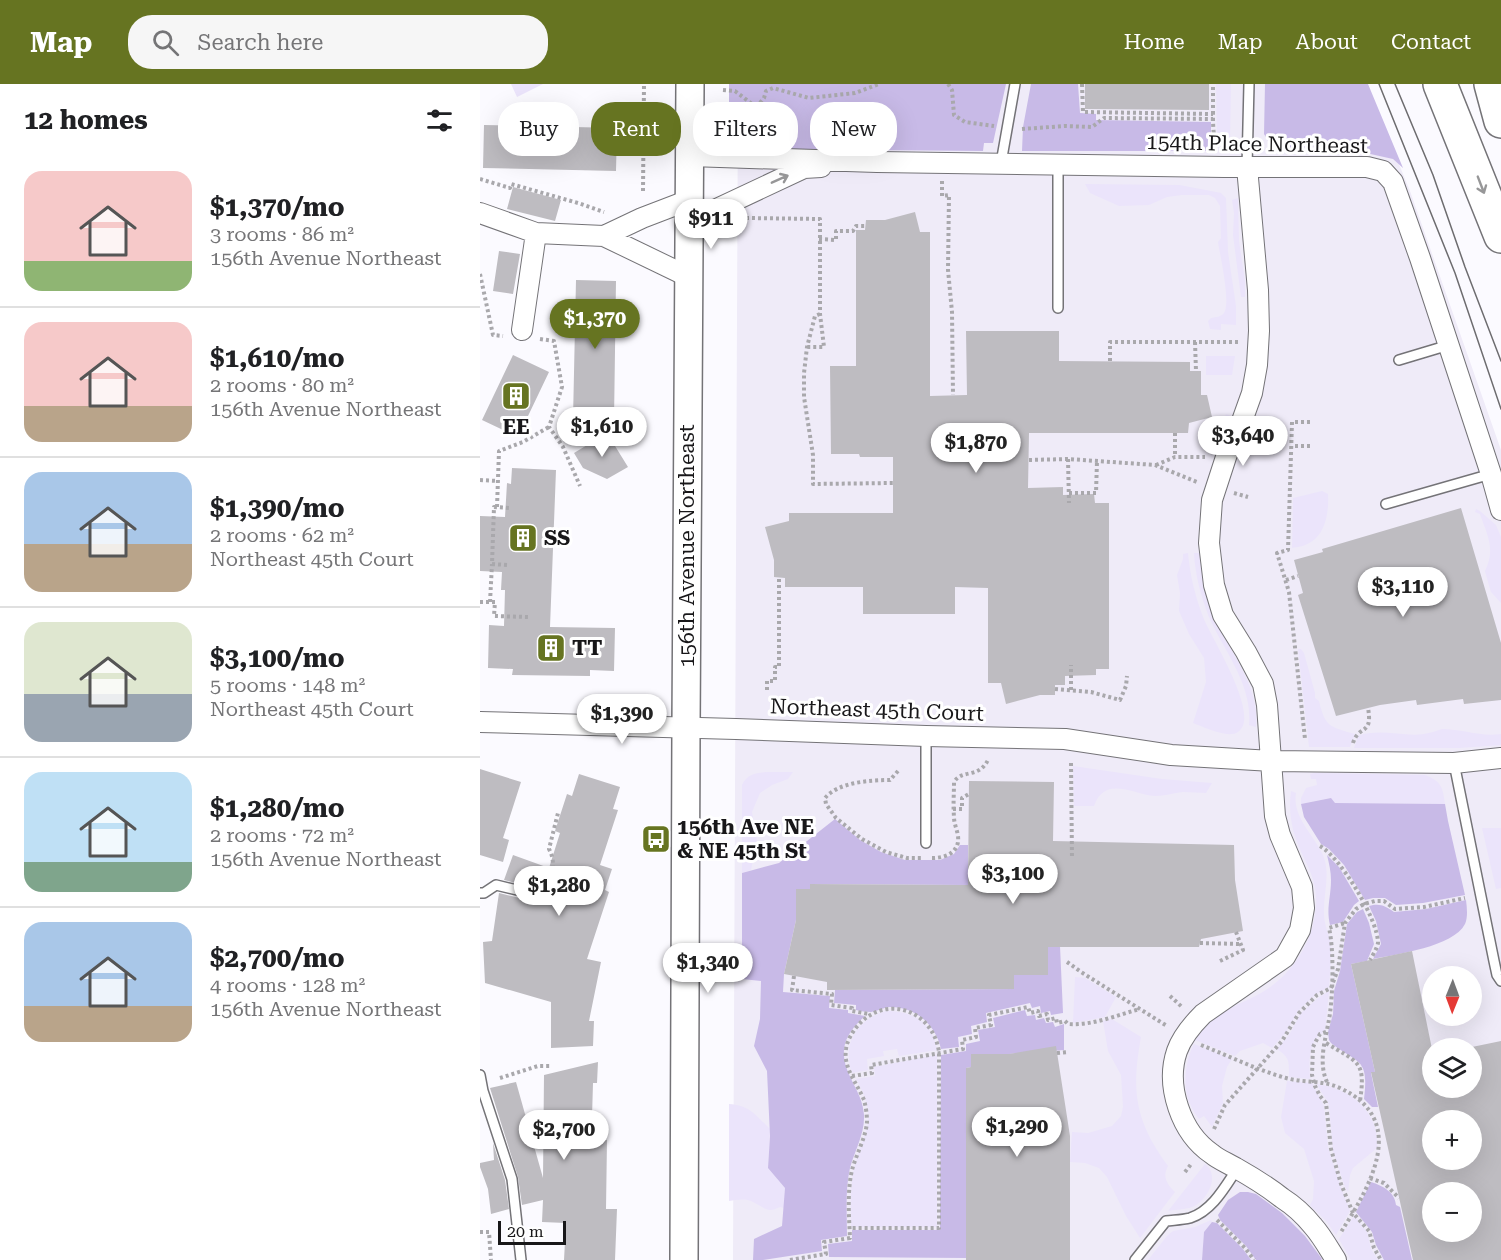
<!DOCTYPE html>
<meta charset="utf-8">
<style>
body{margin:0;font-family:"Roboto Serif",serif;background:#f6f6f6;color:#202124;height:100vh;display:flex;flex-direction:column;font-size:22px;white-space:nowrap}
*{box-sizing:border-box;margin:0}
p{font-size:20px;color:#757577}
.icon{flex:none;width:33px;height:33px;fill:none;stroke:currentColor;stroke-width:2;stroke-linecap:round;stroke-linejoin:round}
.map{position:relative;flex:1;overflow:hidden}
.details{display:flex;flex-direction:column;background:#fff;width:480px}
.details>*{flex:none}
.banner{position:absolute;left:18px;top:18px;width:570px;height:54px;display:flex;gap:12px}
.needle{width:39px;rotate:181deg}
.fabs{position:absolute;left:942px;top:882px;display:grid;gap:12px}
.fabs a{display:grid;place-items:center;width:60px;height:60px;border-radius:50%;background:#fff;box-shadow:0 6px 24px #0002;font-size:30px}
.scale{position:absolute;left:18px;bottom:15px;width:68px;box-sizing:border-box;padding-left:6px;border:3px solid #181719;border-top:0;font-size:16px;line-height:21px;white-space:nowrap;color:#181719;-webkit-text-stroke:4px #fff;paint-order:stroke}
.price{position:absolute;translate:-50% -51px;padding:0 14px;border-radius:21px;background:#fff;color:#222;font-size:20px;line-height:39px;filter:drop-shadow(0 2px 3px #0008)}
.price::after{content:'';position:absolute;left:50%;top:36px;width:18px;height:14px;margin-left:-9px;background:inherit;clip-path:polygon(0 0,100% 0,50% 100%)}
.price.on{background:#667421;color:#fff}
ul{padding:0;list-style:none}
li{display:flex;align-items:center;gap:18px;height:150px;padding:0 24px}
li+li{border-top:2px solid #e0e0e0}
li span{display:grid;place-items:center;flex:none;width:168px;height:120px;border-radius:18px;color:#555}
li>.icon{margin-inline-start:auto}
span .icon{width:72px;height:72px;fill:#fffc;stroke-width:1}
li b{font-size:26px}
h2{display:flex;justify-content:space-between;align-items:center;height:72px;padding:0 24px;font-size:26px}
.chip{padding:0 21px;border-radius:24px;background:#fff;box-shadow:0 6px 24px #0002;font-size:21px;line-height:54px}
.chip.on{background:#667421;color:#fff}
header{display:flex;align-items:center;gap:36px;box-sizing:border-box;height:84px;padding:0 30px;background:#667421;color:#fff}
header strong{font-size:28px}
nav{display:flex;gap:33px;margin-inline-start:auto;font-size:21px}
.search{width:420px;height:54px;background:#f6f6f6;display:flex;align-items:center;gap:15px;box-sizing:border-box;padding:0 21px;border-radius:24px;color:#757577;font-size:22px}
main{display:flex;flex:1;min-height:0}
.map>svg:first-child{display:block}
.built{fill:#efebf8;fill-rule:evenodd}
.green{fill:#ebe4fb}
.forest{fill:#c8bae7}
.building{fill:#bebcc1;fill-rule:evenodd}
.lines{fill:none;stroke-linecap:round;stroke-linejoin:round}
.lane-casing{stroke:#747377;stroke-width:12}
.street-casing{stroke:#747377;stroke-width:22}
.secondary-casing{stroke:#747377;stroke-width:30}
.highway-casing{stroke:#747377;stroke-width:36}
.path{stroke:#a9a8ac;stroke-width:4;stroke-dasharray:3 3;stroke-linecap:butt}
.lane{stroke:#fff;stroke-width:9}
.street{stroke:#fff;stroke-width:20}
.secondary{stroke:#fff;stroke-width:27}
.highway{stroke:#fff;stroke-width:33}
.tram{stroke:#6d6c6f;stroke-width:1.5}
.oneway{stroke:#979798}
.labels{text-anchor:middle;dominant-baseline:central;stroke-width:6;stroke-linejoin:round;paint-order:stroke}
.street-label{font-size:21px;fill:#181719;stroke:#fff}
.poi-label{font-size:21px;font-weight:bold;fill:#181719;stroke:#fff;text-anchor:start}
</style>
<header>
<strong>Map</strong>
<div class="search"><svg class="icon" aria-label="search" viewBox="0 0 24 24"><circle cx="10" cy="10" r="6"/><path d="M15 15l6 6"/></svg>Search here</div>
<nav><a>Home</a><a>Map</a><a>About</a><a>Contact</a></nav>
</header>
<main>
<section class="details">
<h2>12 homes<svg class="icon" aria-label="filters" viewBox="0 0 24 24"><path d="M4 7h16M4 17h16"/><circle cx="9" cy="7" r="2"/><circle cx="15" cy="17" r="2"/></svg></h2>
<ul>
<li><span style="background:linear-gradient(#f6c9c9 75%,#8fb573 0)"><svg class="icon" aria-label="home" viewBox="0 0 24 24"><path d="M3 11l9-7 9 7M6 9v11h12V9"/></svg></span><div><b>$1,370/mo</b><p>3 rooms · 86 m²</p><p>156th Avenue Northeast</p></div></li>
<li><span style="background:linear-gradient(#f6c9c9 70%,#b9a48a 0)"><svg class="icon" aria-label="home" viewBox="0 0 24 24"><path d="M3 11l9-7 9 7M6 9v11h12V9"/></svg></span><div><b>$1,610/mo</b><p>2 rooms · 80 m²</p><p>156th Avenue Northeast</p></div></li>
<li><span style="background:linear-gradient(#a9c7e8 60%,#b9a48a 0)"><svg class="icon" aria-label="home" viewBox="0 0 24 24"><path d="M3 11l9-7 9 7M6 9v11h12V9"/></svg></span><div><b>$1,390/mo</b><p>2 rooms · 62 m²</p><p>Northeast 45th Court</p></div></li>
<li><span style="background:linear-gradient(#dfe7d0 60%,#9aa5b1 0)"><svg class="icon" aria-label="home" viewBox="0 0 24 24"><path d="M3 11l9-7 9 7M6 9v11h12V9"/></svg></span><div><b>$3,100/mo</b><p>5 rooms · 148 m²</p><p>Northeast 45th Court</p></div></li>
<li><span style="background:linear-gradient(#bfe0f5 75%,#7fa58c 0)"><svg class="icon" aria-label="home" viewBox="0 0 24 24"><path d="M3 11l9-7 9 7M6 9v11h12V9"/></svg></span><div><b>$1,280/mo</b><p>2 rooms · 72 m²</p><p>156th Avenue Northeast</p></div></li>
<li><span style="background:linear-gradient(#a9c7e8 70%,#b9a48a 0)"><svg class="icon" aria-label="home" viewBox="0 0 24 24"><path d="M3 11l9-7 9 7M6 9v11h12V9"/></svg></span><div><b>$2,700/mo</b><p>4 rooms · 128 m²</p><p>156th Avenue Northeast</p></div></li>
</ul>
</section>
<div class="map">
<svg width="1021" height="1176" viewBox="0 0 1021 1176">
<rect width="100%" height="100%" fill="#fbfaff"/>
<path class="built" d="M258,0H886L930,107L1021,366V1176H253ZM952,892H992V932H952ZM952,964H992V1004H952ZM952,1036H992V1076H952ZM952,1108H992V1148H952Z"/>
<path class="green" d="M31,0H63L37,13Z
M736,0H751L750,57L748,61H743L737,56Z
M605,100L699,101L741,109L746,114L748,168L756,222V241L741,240V246L730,245L728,237L731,234C736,233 741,233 744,229C751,219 740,171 738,158L741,154L740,122L735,114L729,111H702L687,113L669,121L639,122L610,109Z
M758,114L759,157L765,197V213H761L753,151L754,129L752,116Z
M726,272H755L752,291H726Z
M746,330L751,332L738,364L734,362Z
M842,407L848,410C849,427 846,449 831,458C825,462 818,463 812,464L813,414Z
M996,425L1000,427L1016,441L1021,453V519L1011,508L1005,487C1016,465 1007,451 1000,430L995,428Z
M708,469C710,491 715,512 723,533C730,552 782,632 758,648C748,655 724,643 713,639L726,598L724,574L709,550L699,527L700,509L697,491L703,475V470Z
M714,469H720C722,491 726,512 734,532C749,568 780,601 776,643L769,641C773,601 744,567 729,533C721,513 715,490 714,469Z
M818,565H821L824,569L835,609V614L839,617C845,643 850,643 875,650L870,663H829Z
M962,645C982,645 1001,653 1021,650V661L980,664H874L878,652C898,644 924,653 944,650C950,649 956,647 962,645Z
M593,682L682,695L732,699L726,709C719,709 711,708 703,708C693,709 685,712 675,712C652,710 625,691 614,722H594Z
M287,688H313L308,695L292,701L280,709L272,728L277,756L271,786L262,789V701C267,690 276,689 287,688Z
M835,689L945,691C961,697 963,703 965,720L855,719L850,714L821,720V714L826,704L837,701L836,695H831L830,690Z
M811,707L816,709C812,733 834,751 843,771C851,790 843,810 844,830C844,839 848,848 850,857C852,872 850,888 849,903L836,910L818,927L806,948L792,964L783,959L760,967L755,972L715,956C733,927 754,924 781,909C812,891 833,859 836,823C838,790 822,777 814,749C810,735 809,721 811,707Z
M1002,744H1021V804L1016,805Z
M595,893L605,894L636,913L625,933L593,939Z
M849,907L845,948C828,953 829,980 830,995L809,993C809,977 810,974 797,965L809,951L821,929L838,914Z
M407,927C433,927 453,939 457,966L419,972L417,965L403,967L404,972L387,975L388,986L372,989C361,960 378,934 407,927Z
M632,935L661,953C651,1007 655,1037 688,1082C682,1093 687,1100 695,1108L660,1154L646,1132L627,1093L619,1084L605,1079L590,1078L592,1048L608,1049L632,1042L641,1032L643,1023L641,991L628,967L623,937Z
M714,960L752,975L747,983L742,1002L743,1019L732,1043L724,1032L719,1035C716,1031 713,1027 711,1022C702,1005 705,976 714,960Z
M457,971V1143H371C371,1125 370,1107 373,1090C382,1047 401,1039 376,995L395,992L394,983Z
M807,997L832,999L844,1022L848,1063L861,1104L870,1127L856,1151L846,1137L830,1121L833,1115L834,1097L824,1065L805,1049L801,1033Z
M837,1000C870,1004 900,1028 897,1064L873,1084L870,1091L868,1108L865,1103L853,1068L849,1021C846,1013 840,1008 837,1000Z
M249,1020C270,1021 276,1032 290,1045L288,1084L305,1104L304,1124L300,1123C287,1130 284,1123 273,1118C266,1114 256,1116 249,1117Z
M725,1080C741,1092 727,1117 712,1123C705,1126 696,1125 688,1127Z
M874,1132L887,1148L891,1165L898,1176H871L859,1155Z
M731,1136L732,1138L724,1148L722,1176H668L687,1152L693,1147L715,1143Z"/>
<path class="forest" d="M249,0H526L513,59H504L503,67L269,65L254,62L249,57Z
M551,0H598L600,29L616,30V36L731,38V67H542L543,43Z
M785,0H888L923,84L913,75L886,69L806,68L791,62L784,50Z
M851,714L855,719L965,720L968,737L985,811L943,819L916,821L905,814H893L885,816L864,781L849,765L841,760L824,733L821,720Z
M355,735L380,756L401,768L425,776H460L474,770L480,761H488V801L330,800V805H316V836L304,890L303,908L350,912L349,924L368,926V929L385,932C375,941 365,952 364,966C362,990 383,1007 384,1031C385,1049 375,1066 370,1084C365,1106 367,1130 367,1152L341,1156L342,1167L283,1176H273L274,1155L302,1142L305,1104L288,1084L290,1052L287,987L274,962L280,935L281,897L262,895V789L299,779Z
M847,771L859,783L879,817L874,821L863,838L850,841C846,825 851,813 851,796C851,788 849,779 847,771Z
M986,816C987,824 988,833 985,840C973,863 917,870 893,875L901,860L896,837L889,822C900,819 905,822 914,828L946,825Z
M883,825L889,839L894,860L887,877L871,880L895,988L891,989L898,1023H892L884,1015C889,973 879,981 851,959L849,956L848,948L853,930L854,907L860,887L867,840L877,828Z
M568,862H580L583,929L571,931L570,927L561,929L560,922L552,924L550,919L506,929L507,938L491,942L492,950L478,953L479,963L461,965C456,941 435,922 409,923C403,924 397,927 391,928C386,928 380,927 376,926V921L354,919L355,906L534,905V891H568Z
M545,926L547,932L555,931L556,936L564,934L566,939L573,938L575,943L584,940V966L529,970L491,971V983L486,984V1174L349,1173L348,1160L372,1157V1146H460L461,971L486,967V960L500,957L498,946L515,943L513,934Z
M891,1098C903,1102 915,1108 916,1121L920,1123L932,1176H904L896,1161L892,1148L876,1128Z
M760,1108H768L776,1110L802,1129L825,1152L842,1175L841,1176H776L766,1162L740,1136L738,1131L748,1116Z
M732,1138L737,1139L763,1165L771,1176H722L724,1148Z"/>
<path class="building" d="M605,0H729V26L605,25Z
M4,41L137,44L136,87L3,84Z
M33,103L81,116L75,137L27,125Z
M435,128L440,148H450V312L487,311L486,247H579V277L710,278V287H721V311H727L732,333L709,339L708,349H549L548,404L583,403V411L614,410L615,419H629V585H616V591L585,592V601H575V611H560L526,620L521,599H508V504L475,503V530H383V503H305V494L294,493V476L285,443L309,437V429H413V373H380L379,370H351L350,282H376V146H385L386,136H405Z
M19,167L40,170L33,210L13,207Z
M96,196L136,197L134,336L93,335Z
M33,271L69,288L38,353L2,336Z
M127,349L148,383L127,395L103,384L94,369Z
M32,384L76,386L70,543L135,544L134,587L110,586V592L32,591L33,585L8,584L9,541L24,542L25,506H21L22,488L0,487V432L25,433L27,399L31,400Z
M981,424L1021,559V616L984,620L983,615L937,621L936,616L900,621L856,632L818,511L823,509L814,476L843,468L842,465Z
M0,685L41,698L23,754L29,756L23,778L0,771Z
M99,690L140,703L133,725L138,726L120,781L132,785L125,806L129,808L107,875L121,878L109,937H114L113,962L71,964V918L5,899L3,858L12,857L19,809L48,816L55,813L57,808L54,804L24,796L33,771L69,784L80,749L75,747L87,710L92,712Z
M489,697L574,698L573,757L754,761L755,796L763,847L721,855L719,863H568V891H534V905L347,906V898L304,890L316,836V805H330V800L488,801Z
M932,867L952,965V1004H992V963L1021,957V1176H933L891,988H895L871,880ZM952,1036H992V1076H952ZM952,1108H992V1148H952Z
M576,962L590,1052V1176H486V984L491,983V970H529Z
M118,978L117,999H113L112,1033H122V1056H127L126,1125H137L135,1176H84L86,1139L62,1138L63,1116L42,1121L38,1093L10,1004L36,998L63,1094L64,991Z
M13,1059L25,1096L29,1125L11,1130L8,1105L0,1083V1079L14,1076Z"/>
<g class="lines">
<g class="lane-casing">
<path id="lane" d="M521,79L535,0
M578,80V224
M767,83L769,0
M919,276L969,261
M906,420L1011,390
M446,652V759
M974,679L1014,877L1017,891L1021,897
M0,809H4L16,801L50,809
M0,991L3,1007L32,1095L41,1176
M655,1176L686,1137C694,1136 702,1136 710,1134C732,1127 745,1103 757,1085"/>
</g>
<g class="street-casing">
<path id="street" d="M210,72L397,78L744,83H887L903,87L913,98L940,174L1011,390L1021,426
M767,83L778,206L779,247L777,281L772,309L762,337L747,370L732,416L729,459L734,501L743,531L766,568L783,600L787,621L795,732L800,751L822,803L824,824L820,846L805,873L723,930C712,941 702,953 697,967C685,1002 701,1049 732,1070C739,1076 748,1079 756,1084C772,1093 788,1103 802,1114C813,1121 825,1132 833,1142C842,1152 849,1165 856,1176
M0,129L56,149L124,152L209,193
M209,138L324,84L341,83
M124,152L162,134L209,116
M42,246L56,149
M0,638L256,645L446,652L585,655L691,671L792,677L974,679L1021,674"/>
</g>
<g class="secondary-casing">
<path id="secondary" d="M204,1176L206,644L210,0"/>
</g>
<g class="highway-casing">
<path id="highway" d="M960,0L1021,152
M1011,0L1021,37"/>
</g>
<path class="path" d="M468,0L472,6L474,31L485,38L514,42
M602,0L603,28L733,30C733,38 733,55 737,62
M243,6L255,7L272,20H279L284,14L286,7L293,4L329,14L375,9L399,0
M733,30V0
M542,45L585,42L612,43L624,34L733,35
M0,95L30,104L31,100L98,119L124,128
M462,97V112L469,111L468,186L472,228L473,311
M163,107L164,0
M266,134L340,135V230L344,263H327
M339,155L356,156V147H373L376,142H386
M0,190L13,251L23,252
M340,230L335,232L327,263L324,289V313L333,371V400L413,399
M60,255L74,257L82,303L69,343L83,363L100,402
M715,258L716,287
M630,277V258H759
M812,338L808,466L797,469L809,508L825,655
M815,338H833
M695,349V373
M815,362H833
M588,375L589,419
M549,376L588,375L675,381L717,398
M676,381L695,373H725
M0,396L18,397
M589,409H616L617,377
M754,409L768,413
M17,423L19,367L43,358L69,343
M27,481L12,480L14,423L30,424
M806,496L818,492
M0,518H15L14,532L48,533
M10,518L12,480
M575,605L611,608L640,616L646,602L647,592
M287,606V597H295V583H299V493
M591,606V581
M873,659C879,640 893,652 888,624
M591,679L592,775
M418,687L410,696C391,696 358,698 345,714L346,720L356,734L382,755L406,768L427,774H442
M473,725H482V714L489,710
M840,762C860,773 898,835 898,859C897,864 893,871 890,876
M452,774C466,774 480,768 478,752C477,745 474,740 474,733C473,721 474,710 474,698C483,684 499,696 509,674
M67,808C71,792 77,780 69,765L78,729
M67,808L78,811
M720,859L760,860
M740,877L763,866L756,848
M587,878L601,888L687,942
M314,892L312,906L352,910L351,921L372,924V927L389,930
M690,912L702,923
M846,948L840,950L836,957L833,963L832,991L835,1002L840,1012L846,1019L851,1065L861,1100L873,1129L889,1147L894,1164L901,1176
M846,959C878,979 886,976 880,1017
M721,961C749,972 777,986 806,994C824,999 843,996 860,1004C929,1036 891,1101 861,1148
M577,969L588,968
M372,992L392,989L391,981L483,965L482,956L496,953L495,944L511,941L509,931L548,923L550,929L558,927L559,932L567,930L568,936L576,934L577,939L585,937L588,940C612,942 637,931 660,925
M20,994L58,982H70
M847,998C837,976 847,952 850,929C853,907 854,865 849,844L865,839
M734,1045L745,1021L802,957L819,929L837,911L851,904L858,885L865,839L876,825L884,820L895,817H904L915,825L944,823L985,814
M705,1088L712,1079
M890,1094L904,1099L919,1114
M737,1136L765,1164L774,1176
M0,1148H9L11,1176
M310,1176L346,1170L344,1158L370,1154C369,1132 367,1108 372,1086C376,1071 386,1053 387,1038C387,1031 386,1023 384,1016C377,999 363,984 366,965C367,957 371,951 375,945C403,908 453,925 459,968V1144H370"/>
<use href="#lane" class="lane"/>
<use href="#street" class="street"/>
<use href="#secondary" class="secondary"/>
<use href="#highway" class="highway"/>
<path class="tram" d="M899,0L975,189L1021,325
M915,0L953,91L985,183L1021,277"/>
</g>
<defs><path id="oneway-shaft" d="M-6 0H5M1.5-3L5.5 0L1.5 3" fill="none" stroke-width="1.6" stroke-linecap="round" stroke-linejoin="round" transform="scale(1.5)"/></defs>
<g class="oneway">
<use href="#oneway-shaft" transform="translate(300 95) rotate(-24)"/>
<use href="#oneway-shaft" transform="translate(1001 101) rotate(69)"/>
</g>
<defs>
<g id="building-square" transform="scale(1.5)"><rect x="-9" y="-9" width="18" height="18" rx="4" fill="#667421" stroke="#fff"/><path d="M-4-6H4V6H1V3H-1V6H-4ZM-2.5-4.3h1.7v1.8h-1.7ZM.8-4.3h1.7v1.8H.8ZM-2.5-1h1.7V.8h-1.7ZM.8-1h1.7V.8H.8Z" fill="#fff"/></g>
<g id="bus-square" transform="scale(1.5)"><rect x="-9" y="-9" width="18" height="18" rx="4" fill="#667421" stroke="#fff"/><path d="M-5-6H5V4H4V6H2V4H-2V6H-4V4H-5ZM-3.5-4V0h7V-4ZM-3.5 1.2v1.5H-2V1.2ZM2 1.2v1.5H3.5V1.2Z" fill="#fff"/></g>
</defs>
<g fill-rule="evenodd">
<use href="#building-square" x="36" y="312"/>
<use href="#building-square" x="43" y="454"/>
<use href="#building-square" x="71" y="564"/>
<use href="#bus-square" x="176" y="755"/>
</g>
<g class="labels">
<g class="street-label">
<text transform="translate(777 60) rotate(1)">154th Place Northeast</text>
<text transform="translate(207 462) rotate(-90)">156th Avenue Northeast</text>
<text transform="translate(397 626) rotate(2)">Northeast 45th Court</text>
</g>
<g class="poi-label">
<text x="36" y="343" text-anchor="middle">EE</text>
<text x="64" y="454">SS</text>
<text x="92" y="564">TT</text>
<text x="197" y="743">156th Ave NE<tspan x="197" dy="24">&amp; NE 45th St</tspan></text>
</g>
</g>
</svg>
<div class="fabs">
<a><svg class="needle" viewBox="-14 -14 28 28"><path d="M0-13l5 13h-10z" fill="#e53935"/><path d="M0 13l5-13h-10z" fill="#757577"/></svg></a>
<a><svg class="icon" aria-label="layers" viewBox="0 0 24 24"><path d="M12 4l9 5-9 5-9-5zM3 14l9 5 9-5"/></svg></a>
<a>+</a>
<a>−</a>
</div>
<div class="scale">20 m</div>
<b class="price" style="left:231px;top:166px">$911</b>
<b class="price on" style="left:115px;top:266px">$1,370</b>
<b class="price" style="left:122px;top:374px">$1,610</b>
<b class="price" style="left:763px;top:383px">$3,640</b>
<b class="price" style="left:496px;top:390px">$1,870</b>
<b class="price" style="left:923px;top:534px">$3,110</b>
<b class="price" style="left:142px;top:661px">$1,390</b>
<b class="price" style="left:533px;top:821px">$3,100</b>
<b class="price" style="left:79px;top:833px">$1,280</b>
<b class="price" style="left:228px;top:910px">$1,340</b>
<b class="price" style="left:537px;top:1074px">$1,290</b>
<b class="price" style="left:84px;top:1077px">$2,700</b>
<div class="banner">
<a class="chip">Buy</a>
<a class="chip on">Rent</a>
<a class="chip">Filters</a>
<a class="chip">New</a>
</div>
</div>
</main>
